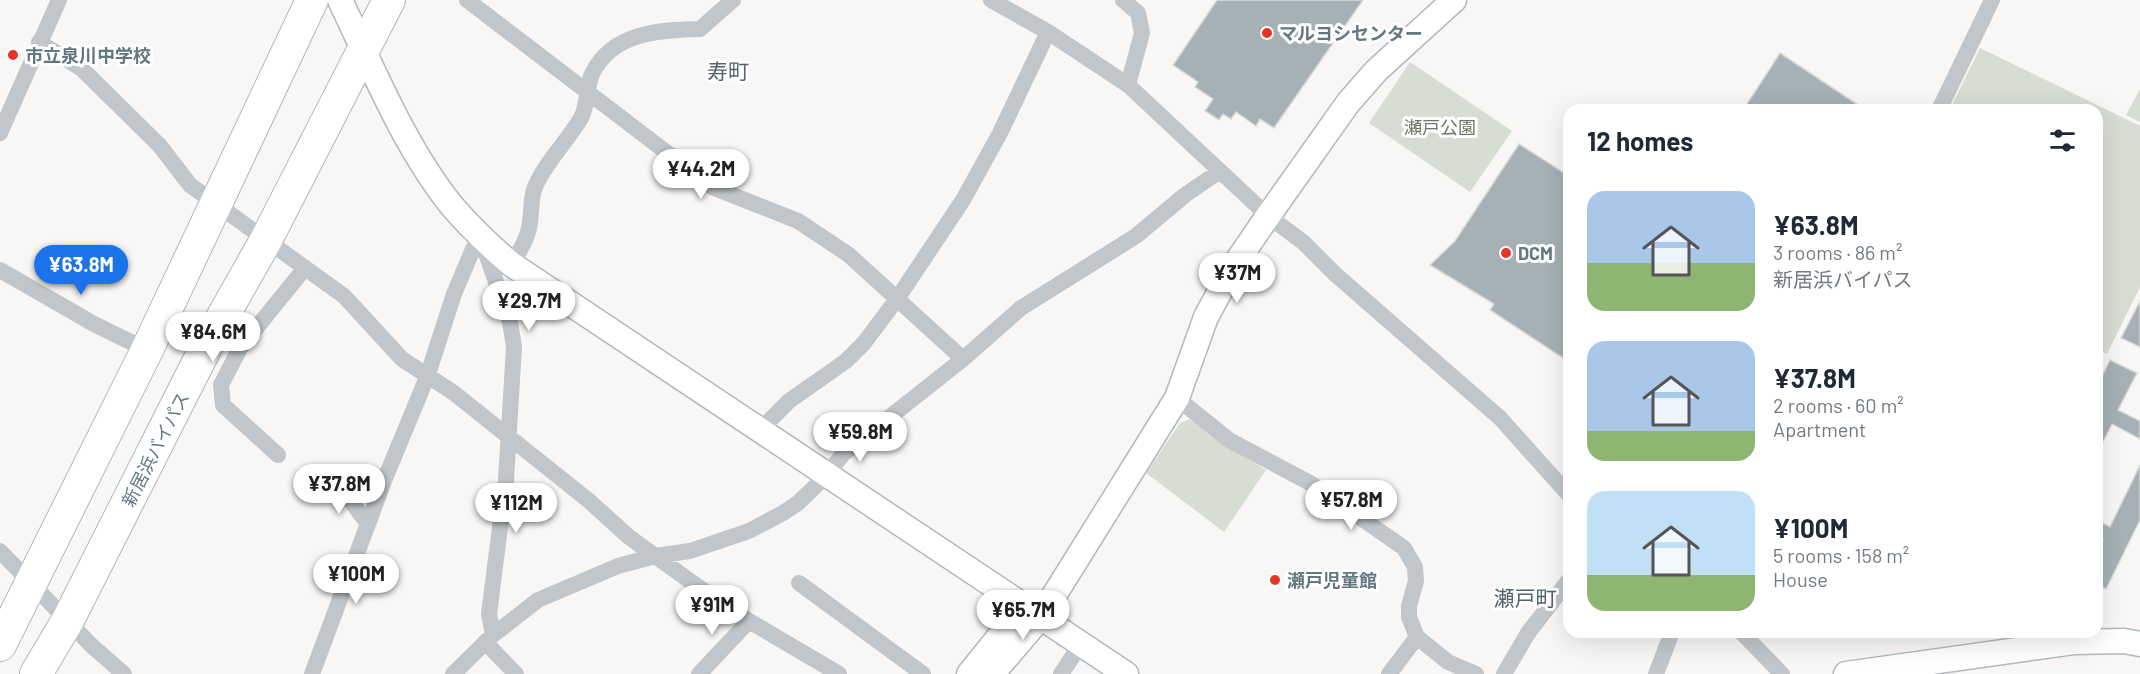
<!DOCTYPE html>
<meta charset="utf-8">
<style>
body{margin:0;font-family:Barlow,"Noto Sans JP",sans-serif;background:#f2f2f3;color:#1f2937;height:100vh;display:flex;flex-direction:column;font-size:22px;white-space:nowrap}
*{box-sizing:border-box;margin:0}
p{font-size:20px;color:#747a83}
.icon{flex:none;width:33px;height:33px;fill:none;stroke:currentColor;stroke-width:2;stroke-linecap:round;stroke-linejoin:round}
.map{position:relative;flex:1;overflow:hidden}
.drawer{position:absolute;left:1563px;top:104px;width:540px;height:534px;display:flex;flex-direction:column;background:#fff;border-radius:18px;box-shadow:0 6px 24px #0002}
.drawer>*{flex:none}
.price{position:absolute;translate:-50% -51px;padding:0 14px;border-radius:21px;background:#fff;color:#222;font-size:20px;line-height:39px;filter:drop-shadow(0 2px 3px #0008)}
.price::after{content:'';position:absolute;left:50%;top:36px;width:18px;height:14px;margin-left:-9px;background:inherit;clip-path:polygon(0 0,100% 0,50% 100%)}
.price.active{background:#1a73e8;color:#fff}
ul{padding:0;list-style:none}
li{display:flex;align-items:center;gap:18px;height:150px;padding:0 24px}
li span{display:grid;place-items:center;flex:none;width:168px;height:120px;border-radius:18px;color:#555}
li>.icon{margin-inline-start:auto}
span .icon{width:72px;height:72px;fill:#fffc;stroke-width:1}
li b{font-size:26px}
h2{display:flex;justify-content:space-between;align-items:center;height:72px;padding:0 24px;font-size:26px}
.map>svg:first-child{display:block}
.green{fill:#d8ddd4}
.building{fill:#a5b1b4;stroke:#d9d9d7;stroke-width:1.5}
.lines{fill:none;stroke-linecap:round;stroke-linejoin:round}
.secondary-casing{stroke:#b0b9bc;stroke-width:27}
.highway-casing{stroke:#b1b7ba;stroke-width:34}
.street{stroke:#c0c6c9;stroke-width:16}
.secondary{stroke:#fff;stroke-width:24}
.highway{stroke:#fff;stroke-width:32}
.poi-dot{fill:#e73425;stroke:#fff;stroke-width:2}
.labels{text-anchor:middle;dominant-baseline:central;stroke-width:6;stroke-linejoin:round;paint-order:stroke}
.poi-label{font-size:18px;font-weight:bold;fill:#627880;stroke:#fff;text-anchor:start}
.park-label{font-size:18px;fill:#697861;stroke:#fff}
.street-label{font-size:18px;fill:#627880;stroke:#fff}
.quarter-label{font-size:21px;fill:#54656b;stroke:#fff}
</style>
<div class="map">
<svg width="2140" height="674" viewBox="0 0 2140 674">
<rect width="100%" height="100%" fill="#f8f7f5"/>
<path class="green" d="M1980,48L2140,126V287L2107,354L2097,350V110L1950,109Z
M1410,62L1512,131L1470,192L1369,123Z
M2140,89V122L2126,115Z
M1190,419L1216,439L1266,470L1224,532L1146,473L1180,423Z"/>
<path class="building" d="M1217,0H1363L1274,128L1260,119L1256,126L1236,112L1231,119L1223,114L1219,120L1205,111L1213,99L1195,87L1198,82L1173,65Z
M1780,53L1866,110H1743Z
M1519,144L1569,176V362L1490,310L1494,304L1430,265L1455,241Z
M2140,301V347L2121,338Z
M2110,360L2137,373L2118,410L2140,421V439L2112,424L2097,454V386Z
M2140,465V520L2106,589L2097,585V553L2103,540L2097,537V520L2110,527Z"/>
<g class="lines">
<g class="secondary-casing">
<path id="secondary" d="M340,0C372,67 405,148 452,206C470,227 490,246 511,264L1126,674
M969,674L1007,627L1010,616L1001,592
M992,674L1040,618L1177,398L1206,317L1233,267L1268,216L1348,103L1376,71L1454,0
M1846,674L2074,642L2124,641L2140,644"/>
</g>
<g class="highway-casing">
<path id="highway" d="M0,645L147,350L312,0
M36,674L68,620L209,341L266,240L389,0"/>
</g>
<path class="street" d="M467,0L712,187L798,221L849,255L963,359
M991,0L1048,32L1128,85L1268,216L1303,242L1335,274L1500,418L1569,495
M1123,0L1138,13L1142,33L1128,85
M39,42L82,69L160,146L190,185L344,296L402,359L454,393L588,500L629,537L690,581L749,621L839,674
M1939,110L1992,0
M0,133L59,0
M481,239L510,322L514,347L506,480L489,614L493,635
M511,264C519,253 526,241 529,228C532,215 530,199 535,187C546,161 567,142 581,118C588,105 586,88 592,74C612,32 660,30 700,29L733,0
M0,270L94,324L147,350
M1177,398L1229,440L1312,484L1404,548L1415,567L1416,581L1409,606V617L1417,637L1448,662L1476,674
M760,430L789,401L846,361L864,343L897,299L963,200L1000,133L1048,32
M278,455L223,405L221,385L240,348L305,268
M338,484L368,524
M0,551L91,645L124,674
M799,583L923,674
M1741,632L1782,674
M485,642L516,674
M312,674L384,481L427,377L454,294L473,249L481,238
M453,674L493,635L538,600L618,566L655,556L690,551L749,531L783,513L798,503L826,476L843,454L963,359L1021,308L1136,236L1185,195L1220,171
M699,674L749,621
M1061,674L1081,644
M1389,674L1417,637
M1504,674L1528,633L1569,580
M1656,674L1672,632"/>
<use href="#secondary" class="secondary"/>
<use href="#highway" class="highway"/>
</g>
<g class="poi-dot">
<circle cx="1267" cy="33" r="6"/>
<circle cx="13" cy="55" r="6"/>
<circle cx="1506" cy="253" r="6"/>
<circle cx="1275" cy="580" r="6"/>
</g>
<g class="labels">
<g class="poi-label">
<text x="1279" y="33">マルヨシセンター</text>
<text x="25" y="55">市立泉川中学校</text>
<text x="1518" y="253">DCM</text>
<text x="1287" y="580">瀬戸児童館</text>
</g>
<g class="park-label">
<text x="1440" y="127">瀬戸公園</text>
</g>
<g class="street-label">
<text transform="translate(155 449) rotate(-63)">新居浜バイパス</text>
</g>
<g class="quarter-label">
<text x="728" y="70">寿町</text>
<text x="1525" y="597">瀬戸町</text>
</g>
</g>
</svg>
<b class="price" style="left:701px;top:200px">¥44.2M</b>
<b class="price active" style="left:81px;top:296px">¥63.8M</b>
<b class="price" style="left:1237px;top:304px">¥37M</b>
<b class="price" style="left:529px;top:332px">¥29.7M</b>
<b class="price" style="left:213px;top:363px">¥84.6M</b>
<b class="price" style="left:860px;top:463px">¥59.8M</b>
<b class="price" style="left:339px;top:515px">¥37.8M</b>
<b class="price" style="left:1351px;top:531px">¥57.8M</b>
<b class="price" style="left:516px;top:534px">¥112M</b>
<b class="price" style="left:356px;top:605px">¥100M</b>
<b class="price" style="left:712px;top:636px">¥91M</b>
<b class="price" style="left:1023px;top:641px">¥65.7M</b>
<section class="drawer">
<h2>12 homes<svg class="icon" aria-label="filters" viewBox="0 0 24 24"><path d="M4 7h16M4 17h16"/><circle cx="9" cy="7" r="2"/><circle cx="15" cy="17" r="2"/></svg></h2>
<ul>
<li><span style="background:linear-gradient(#a9c7e8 60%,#8fb573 0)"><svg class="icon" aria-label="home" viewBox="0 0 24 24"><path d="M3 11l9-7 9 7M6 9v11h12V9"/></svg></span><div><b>¥63.8M</b><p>3 rooms · 86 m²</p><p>新居浜バイパス</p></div></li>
<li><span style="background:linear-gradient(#a9c7e8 75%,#8fb573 0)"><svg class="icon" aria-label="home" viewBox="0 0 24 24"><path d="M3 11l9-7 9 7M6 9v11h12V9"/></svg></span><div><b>¥37.8M</b><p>2 rooms · 60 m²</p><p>Apartment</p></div></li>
<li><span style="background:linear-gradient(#bfe0f5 70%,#8fb573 0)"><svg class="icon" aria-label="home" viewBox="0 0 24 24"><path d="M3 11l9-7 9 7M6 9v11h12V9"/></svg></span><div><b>¥100M</b><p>5 rooms · 158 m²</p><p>House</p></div></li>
</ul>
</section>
</div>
